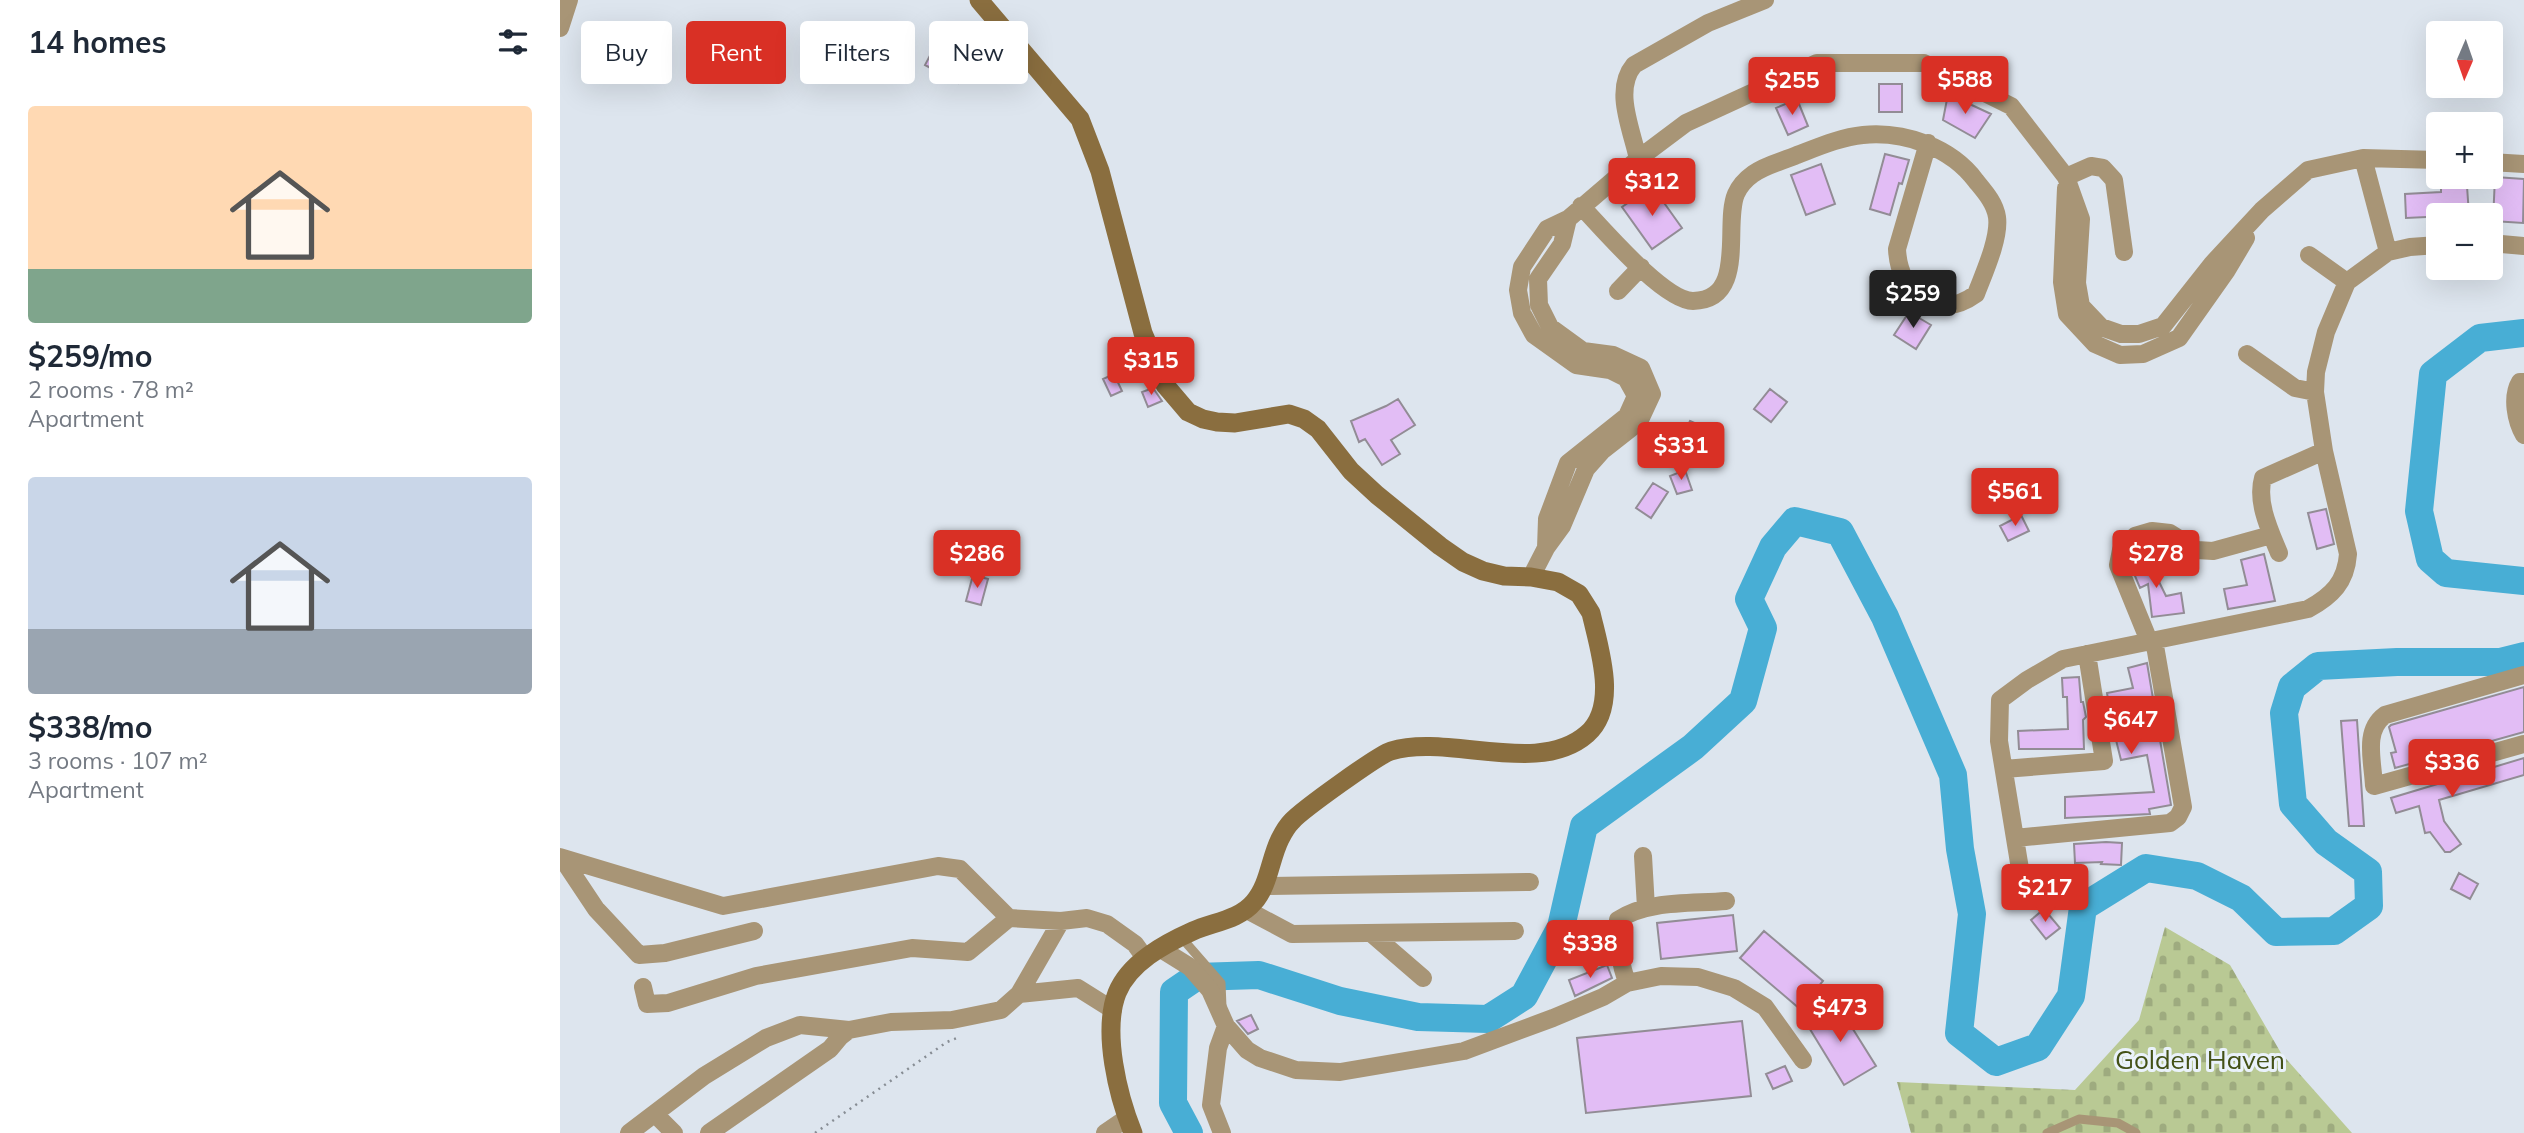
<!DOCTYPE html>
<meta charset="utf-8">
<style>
body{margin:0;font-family:Mulish,sans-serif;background:#f6f6f7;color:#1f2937;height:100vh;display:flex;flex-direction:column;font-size:26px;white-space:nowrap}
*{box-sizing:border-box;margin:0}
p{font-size:23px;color:#747a83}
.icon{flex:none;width:38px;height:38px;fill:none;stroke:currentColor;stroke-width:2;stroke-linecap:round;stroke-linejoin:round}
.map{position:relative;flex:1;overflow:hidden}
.panel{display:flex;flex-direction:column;background:#fff;width:560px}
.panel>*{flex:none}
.guide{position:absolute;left:21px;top:21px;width:665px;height:63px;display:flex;gap:14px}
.needle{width:46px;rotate:182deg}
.tools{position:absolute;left:1866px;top:21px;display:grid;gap:14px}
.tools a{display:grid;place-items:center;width:77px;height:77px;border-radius:7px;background:#fff;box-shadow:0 7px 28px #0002;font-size:35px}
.price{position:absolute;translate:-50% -60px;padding:0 16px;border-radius:7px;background:#d93025;color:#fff;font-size:23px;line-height:46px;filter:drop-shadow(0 2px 4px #0008)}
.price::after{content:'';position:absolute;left:50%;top:42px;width:21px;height:16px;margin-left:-10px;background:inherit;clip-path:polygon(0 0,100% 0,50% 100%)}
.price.selected{background:#222;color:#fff}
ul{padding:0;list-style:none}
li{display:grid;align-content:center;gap:14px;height:371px;padding:0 28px}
li span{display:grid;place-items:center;height:217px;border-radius:7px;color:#555}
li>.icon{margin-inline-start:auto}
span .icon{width:126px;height:126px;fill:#fffc;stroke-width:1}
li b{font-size:30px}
h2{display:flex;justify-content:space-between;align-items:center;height:84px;padding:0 28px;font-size:30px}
.pill{padding:0 24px;border-radius:7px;background:#fff;box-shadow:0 7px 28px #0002;font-size:24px;line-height:63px}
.pill.selected{background:#d93025;color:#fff}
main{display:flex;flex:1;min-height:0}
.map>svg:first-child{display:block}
.cemetery{fill:url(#cemetery-stones)}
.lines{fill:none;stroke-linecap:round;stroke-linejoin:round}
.river{stroke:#48aed5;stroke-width:28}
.building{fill:#e2bdf5;stroke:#928c95;stroke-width:2}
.path{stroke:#878d94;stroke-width:2.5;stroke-dasharray:2 5;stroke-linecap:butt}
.service{stroke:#a89576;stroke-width:9}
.minor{stroke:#a89576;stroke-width:18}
.secondary{stroke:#8a6e3f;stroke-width:19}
.labels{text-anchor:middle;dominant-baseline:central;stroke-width:6;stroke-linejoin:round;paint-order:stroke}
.park-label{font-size:26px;fill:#435117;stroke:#eaf2fb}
</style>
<main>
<section class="panel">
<h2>14 homes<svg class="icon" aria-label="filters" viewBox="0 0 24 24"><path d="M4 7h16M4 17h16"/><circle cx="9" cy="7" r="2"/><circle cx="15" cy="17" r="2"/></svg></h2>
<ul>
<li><span style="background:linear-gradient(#ffd9b3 75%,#7fa58c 0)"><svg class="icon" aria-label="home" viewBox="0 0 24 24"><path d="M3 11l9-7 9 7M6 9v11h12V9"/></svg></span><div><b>$259/mo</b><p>2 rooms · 78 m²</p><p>Apartment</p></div></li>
<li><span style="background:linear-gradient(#c9d6e8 70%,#9aa5b1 0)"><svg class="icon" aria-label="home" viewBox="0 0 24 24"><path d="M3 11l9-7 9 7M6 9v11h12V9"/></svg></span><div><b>$338/mo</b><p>3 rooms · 107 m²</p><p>Apartment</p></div></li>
</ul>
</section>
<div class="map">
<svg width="1964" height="1133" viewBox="0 0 1964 1133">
<defs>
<pattern id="cemetery-stones" width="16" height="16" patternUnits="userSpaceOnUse" patternTransform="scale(1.75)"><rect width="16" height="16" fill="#b9c994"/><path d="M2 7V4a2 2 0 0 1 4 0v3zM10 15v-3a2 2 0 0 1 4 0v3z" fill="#9eab7f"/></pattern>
</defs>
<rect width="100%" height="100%" fill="#dde5ee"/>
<path class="cemetery" d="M1605,927L1670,965L1721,1053L1792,1133H1351L1337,1082L1515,1090L1579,1020Z"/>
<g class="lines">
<path class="river" d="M1964,333L1920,338L1873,374L1859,511L1870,559L1886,573L1964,581
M629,1133L613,1103L614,992L636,977L699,975L780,1001L858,1017L928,1019L964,996L1001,927L1024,826L1133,747L1183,701L1203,628L1189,599L1213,547L1235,521L1280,532L1325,617L1393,775L1400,849L1412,914L1399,1033L1436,1062L1478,1047L1511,996L1523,907L1586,868L1637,876L1681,898L1716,932L1774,931L1809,906L1808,872L1766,842L1733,804L1724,713L1732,687L1758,666L1837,662H1940L1964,656"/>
</g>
<path class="building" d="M376,44L410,62L398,83L365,65Z
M1319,84H1342V112H1319Z
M1388,94L1431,114L1415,138L1383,120Z
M1237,99L1248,126L1228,135L1216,108Z
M1325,154L1349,160L1342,184L1339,183L1330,215L1310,209Z
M1261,164L1275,204L1246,215L1231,175Z
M1935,177L1964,179L1963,223L1933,221Z
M1092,186L1122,228L1092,249L1062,207Z
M1907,186L1909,215L1846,218L1845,194L1881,192V187Z
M1349,312L1371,325L1356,349L1334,335Z
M554,374L562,391L551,396L543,379Z
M593,388L602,401L588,407L582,392Z
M1210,389L1227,402L1211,422L1194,409Z
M838,399L855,425L831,440L840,454L822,465L805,439L799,442L791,421L826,406Z
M1130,421L1150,430L1140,450L1120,441Z
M1125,470L1132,490L1117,494L1110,476Z
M1093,483L1108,492L1091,518L1076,508Z
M1766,509L1774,544L1757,549L1748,513Z
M1461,515L1469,531L1448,541L1440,526Z
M1704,554L1715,601L1668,609L1664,589L1687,585L1681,560Z
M1584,555H1586L1606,596L1621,593L1624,613L1592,617L1588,584L1580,588L1570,564L1584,558Z
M413,575L428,579L421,605L406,601Z
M1587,663L1611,805L1589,809L1590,814L1505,818V797L1594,792L1587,755L1561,760L1555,736L1581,731L1576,706L1550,711L1547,693L1573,688L1568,668Z
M1519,677L1521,702H1523L1526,717L1523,720L1524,749H1459L1458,731L1508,729L1507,697H1503L1502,678Z
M1964,687V732L1835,768L1831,753L1836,752L1829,727L1831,725Z
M1797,720L1804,826H1789L1781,721Z
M1964,758V775L1879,800L1884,821L1901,844L1890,852H1885L1870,832L1865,833L1859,806L1836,813L1831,798Z
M1546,842L1562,843L1561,865L1541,864L1542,862L1515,863L1514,844Z
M1899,873L1918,884L1910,899L1891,889Z
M1484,909L1500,928L1486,939L1471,920Z
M1173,915L1177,951L1101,959L1097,923Z
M1204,931L1263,981L1240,1009L1180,958Z
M1047,965L1052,978L1015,996L1009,980Z
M1276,1002L1316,1066L1284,1085L1245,1021Z
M691,1015L698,1029L688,1034L677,1021Z
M1182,1021L1191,1096L1026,1113L1017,1038Z
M1225,1066L1232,1081L1213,1089L1206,1074Z"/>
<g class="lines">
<path class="path" d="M255,1133L387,1042L399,1037"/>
<path class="service" d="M621,937L661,983L662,1007
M1487,1133L1519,1119L1558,1123L1576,1133"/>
<path class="minor" d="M0,28L9,0
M1803,158L1828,252
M1078,159C1072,130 1053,90 1074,65L1148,23L1205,0
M1930,162L1964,164
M1506,177L1531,166L1543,168L1554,180L1564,252
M1506,188L1502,282L1507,314L1535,344L1560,355L1583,354L1619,338L1667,270L1686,238
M1021,206C1042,228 1104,301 1133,301C1188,300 1163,224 1176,194C1180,185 1186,179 1193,174C1205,165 1223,161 1237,155C1258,147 1281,137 1303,135C1344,131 1391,147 1416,181C1425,192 1435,203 1437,217C1440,238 1424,273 1416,294C1376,323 1339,294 1337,249L1368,143
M1930,243L1964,246
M1749,255L1787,282
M1058,291L1081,267
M1687,354L1735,388L1755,392
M1964,382H1960C1951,397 1956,421 1964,435
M986,548L987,519L1008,463L1067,416L1076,396L1066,378L1050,370L1016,365L974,335L962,313L958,290L962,267L987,229L1008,219L1078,159L1126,123L1257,63H1364L1451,106L1506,177L1521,219L1517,283L1521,306L1541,327L1561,334H1579L1603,326L1652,264L1702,210L1748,170L1803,158L1878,160
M1719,553C1710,531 1696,502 1703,478L1764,451
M971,577L986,548L1002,526L1026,469L1042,451L1079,422L1092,394L1081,368L1053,355L1023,351L990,327L979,305L978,279L1002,244L1008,219
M1589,641L1558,565L1561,550L1575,536L1592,531L1610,533L1637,550L1653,551L1711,535
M1964,675L1825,715C1803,731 1813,761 1814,786L1964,744
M1444,769L1544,761L1527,654
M1455,838L1610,823L1618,817L1623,807L1594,640
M1083,856L1086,908
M0,857L163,906L378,866L400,869L449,918L501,921L527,918L547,924L575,944L585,958
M2,858L36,909L79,955L105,953L194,931
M1462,881L1439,741L1440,700L1467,680L1503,659L1748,609C1772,596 1786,582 1788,554L1764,451L1755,392L1756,372L1766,332L1787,282L1828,252L1850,247L1878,245
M704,886L970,882
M687,910L732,934L955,931
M812,934L863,978
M601,949L630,967L650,990L666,1026L687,1050L700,1058L736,1070L780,1072L904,1051L993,1018L1043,997L1067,983L1101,976L1138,977L1174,988L1205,1007L1243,1060
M1067,983C1060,962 1056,943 1058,920C1087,900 1132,904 1166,901
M83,987L87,1004L108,1003L196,976L352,948L408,952L449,918
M459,994L518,988L553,1010
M95,1114L114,1133
M69,1133L144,1076L206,1038L240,1025L289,1030L331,1022L392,1020L441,1010L459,994L501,921
M149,1133L270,1049L280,1037L289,1030
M545,1133L567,1118
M662,1133L651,1105L658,1048L666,1026"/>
<path class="secondary" d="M419,0L520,119L540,171L583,333L605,385L628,412L643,419L657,422L675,423L729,414L744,419L758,429L791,471L817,495L880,546L903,562L923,571L944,576L971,577L998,582L1019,594L1031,613C1039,648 1059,706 1027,734C978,777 888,733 831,751C818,755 742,810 732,821C727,826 723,833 720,839C710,859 709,885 694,902C679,920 653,922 633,931C604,944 569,963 557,993C542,1032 558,1096 573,1133"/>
</g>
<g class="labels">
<g class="park-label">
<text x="1640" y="1059">Golden Haven</text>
</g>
</g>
</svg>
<div class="tools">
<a><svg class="needle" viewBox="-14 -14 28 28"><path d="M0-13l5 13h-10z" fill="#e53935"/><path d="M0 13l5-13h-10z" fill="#747a83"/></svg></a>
<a>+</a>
<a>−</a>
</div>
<b class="price" style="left:1405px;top:116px">$588</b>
<b class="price" style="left:1232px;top:117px">$255</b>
<b class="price" style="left:1092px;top:218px">$312</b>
<b class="price selected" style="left:1353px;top:330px">$259</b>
<b class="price" style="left:591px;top:397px">$315</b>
<b class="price" style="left:1121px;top:482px">$331</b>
<b class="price" style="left:1455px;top:528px">$561</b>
<b class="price" style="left:417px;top:590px">$286</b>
<b class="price" style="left:1596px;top:590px">$278</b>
<b class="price" style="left:1571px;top:756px">$647</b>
<b class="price" style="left:1892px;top:799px">$336</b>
<b class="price" style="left:1485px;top:924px">$217</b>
<b class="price" style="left:1030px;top:980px">$338</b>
<b class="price" style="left:1280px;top:1044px">$473</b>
<div class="guide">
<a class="pill">Buy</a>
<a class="pill selected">Rent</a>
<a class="pill">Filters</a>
<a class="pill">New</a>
</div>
</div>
</main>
